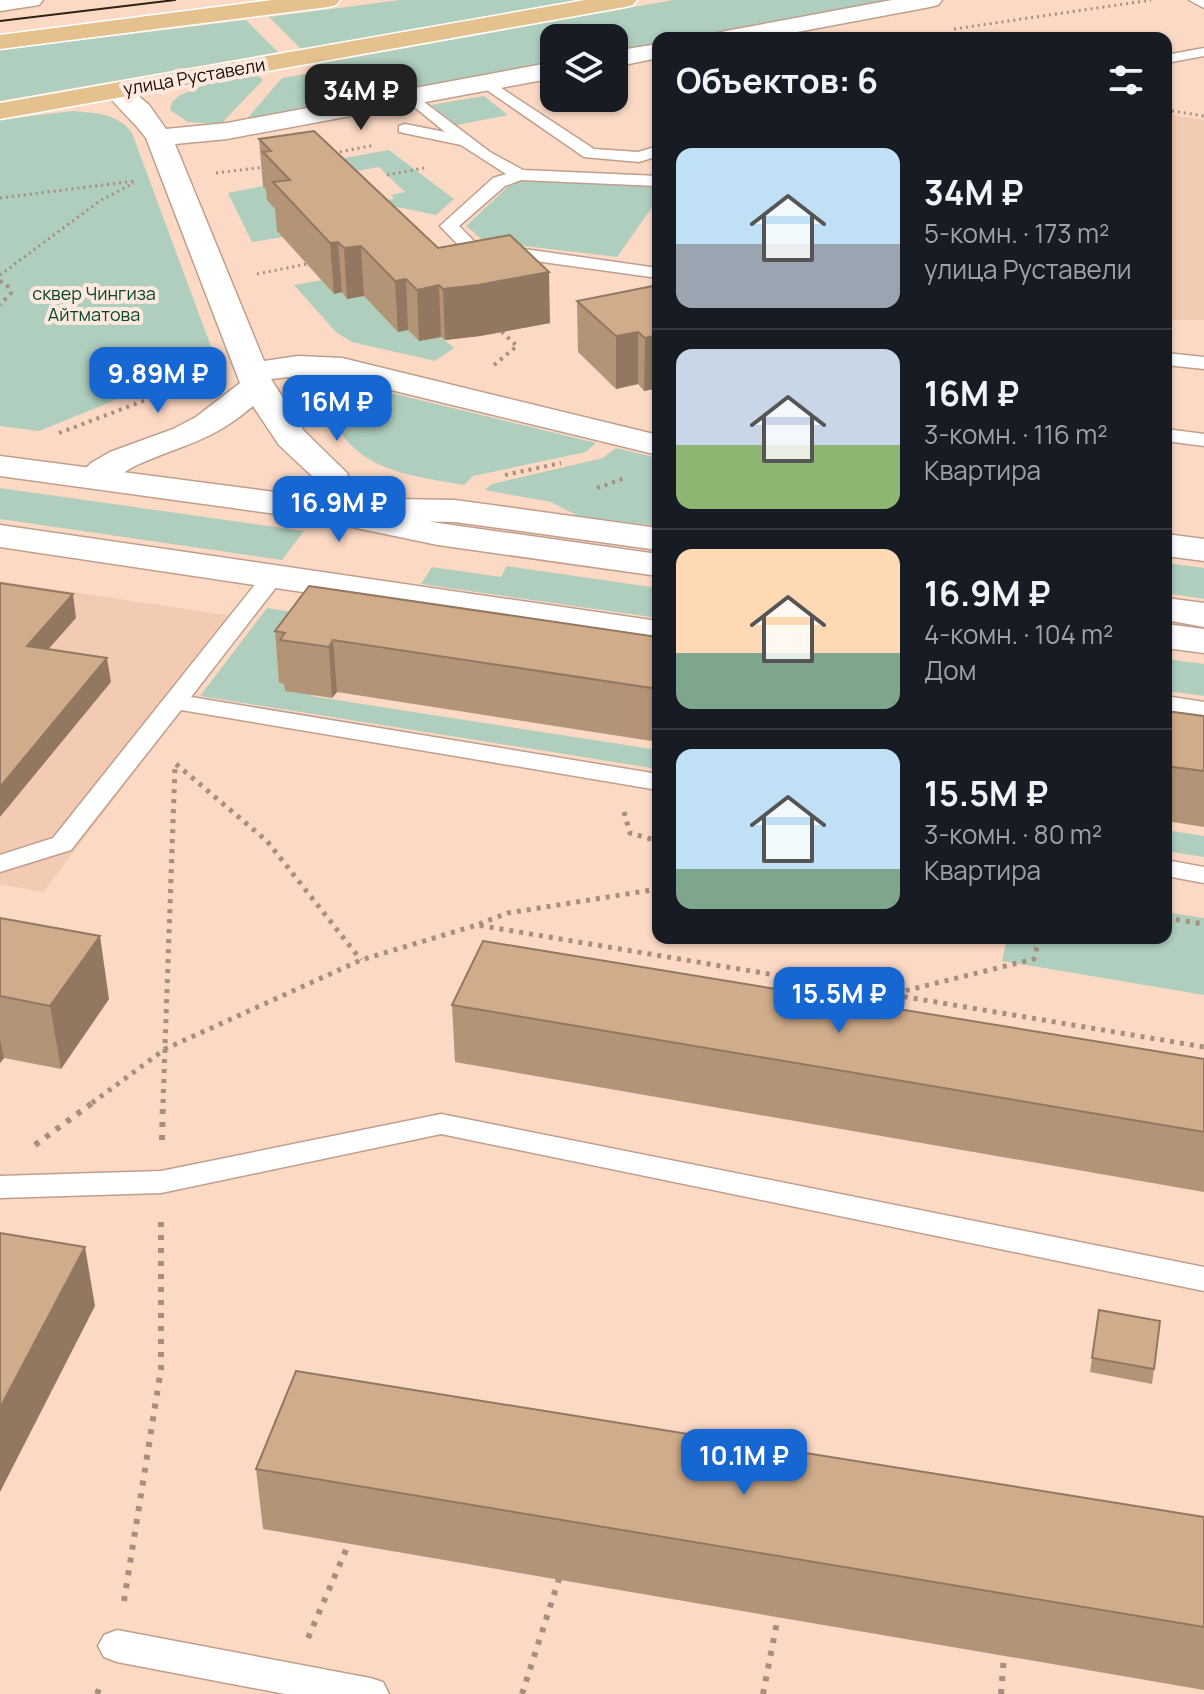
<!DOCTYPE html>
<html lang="ru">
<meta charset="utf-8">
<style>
body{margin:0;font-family:Manrope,sans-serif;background:#20242c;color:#f1f3f6;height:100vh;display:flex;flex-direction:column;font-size:30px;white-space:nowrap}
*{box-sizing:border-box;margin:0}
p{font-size:26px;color:#9ea1a6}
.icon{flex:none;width:44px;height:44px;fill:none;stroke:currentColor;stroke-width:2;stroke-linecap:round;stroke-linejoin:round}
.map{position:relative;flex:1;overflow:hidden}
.panel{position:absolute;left:652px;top:32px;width:520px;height:912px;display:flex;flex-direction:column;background:#171b24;border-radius:16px;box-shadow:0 2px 6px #0004}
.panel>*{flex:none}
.buttons{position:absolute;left:540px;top:24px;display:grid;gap:16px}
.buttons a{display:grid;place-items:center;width:88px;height:88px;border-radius:16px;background:#171b24;box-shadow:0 2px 6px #0004;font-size:40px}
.price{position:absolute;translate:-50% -68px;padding:0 18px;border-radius:16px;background:#1667d1;color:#fff;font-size:26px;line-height:52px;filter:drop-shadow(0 2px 4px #0008)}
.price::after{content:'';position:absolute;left:50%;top:48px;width:24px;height:18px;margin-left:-12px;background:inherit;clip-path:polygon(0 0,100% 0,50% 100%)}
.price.current{background:#222;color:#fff}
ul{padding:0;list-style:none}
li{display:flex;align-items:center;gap:24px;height:200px;padding:0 24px}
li+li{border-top:2px solid #363941}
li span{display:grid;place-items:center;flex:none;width:224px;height:160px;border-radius:16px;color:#555}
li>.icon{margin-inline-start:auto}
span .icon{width:96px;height:96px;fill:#fffc;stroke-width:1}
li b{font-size:34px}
h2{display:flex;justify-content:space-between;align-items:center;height:96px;padding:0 24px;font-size:34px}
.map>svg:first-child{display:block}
.built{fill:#f3cab2}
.green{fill:#afcebd}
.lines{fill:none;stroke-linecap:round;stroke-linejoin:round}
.service-casing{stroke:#bf9f8c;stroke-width:3}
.minor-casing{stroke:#bf9f8c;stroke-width:3}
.tertiary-casing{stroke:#bf9f8c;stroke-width:3}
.primary-casing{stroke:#fff;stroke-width:3}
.path-far3{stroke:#a88e7f;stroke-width:3;stroke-dasharray:2 4;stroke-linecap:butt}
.path-far2{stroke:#a88e7f;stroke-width:4;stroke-dasharray:3 5;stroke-linecap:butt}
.path-far1{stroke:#a88e7f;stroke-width:5;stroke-dasharray:4 6;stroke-linecap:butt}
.path{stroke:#a88e7f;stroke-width:6;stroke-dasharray:5 8;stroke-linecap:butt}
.service{fill:#fff;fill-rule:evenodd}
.minor{fill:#fff;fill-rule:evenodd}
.tertiary{fill:#fff;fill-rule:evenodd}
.primary{fill:#e5c18e;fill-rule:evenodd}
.tram{stroke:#2e2119;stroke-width:2}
.wall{fill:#b39477}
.shaded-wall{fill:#927861}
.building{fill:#d0ac8a;stroke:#927861;stroke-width:2}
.labels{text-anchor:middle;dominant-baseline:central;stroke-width:8;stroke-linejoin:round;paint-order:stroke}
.far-street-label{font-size:18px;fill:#170c06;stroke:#ffe9de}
.far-park-label{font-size:18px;fill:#06472e;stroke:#ffe9de}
</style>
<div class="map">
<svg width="1204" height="1694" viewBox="0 0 1204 1694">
<rect width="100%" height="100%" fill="#fcd9c5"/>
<path class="built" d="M1166,114L1204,120V320H1166Z
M0,581L252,619L43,892L0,884Z"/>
<path class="green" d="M400,0H578L301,49L269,17Z
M673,0H887L686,38H658V43L614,52V38H554V63L358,100L316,64Z
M246,20L278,52L0,101V50Z
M257,74L263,80L221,124L188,122L170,110L172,102L180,95L212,82Z
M305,74L340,103L245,121L282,78Z
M484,96L508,115L457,125L431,105Z
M72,111C95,113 118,113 132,133L213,352L193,355L197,367L39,431L0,426V120Z
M389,150L454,199L436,215L382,204L378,201L394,199L391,195L405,192L379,167L345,173L269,172Z
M522,181L658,186V205L653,206L617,257L484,241L466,226L512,183Z
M263,186C278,201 282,211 278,232L283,237L252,242L228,193Z
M322,280L333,293L342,292L347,299L375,294L398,332L408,330L419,341L441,337L454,348L435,361L352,342L336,332L294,285Z
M318,380L354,384L596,443L586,452L473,476L464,485C424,478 371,473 344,437C332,421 325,399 318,380Z
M616,448L658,458V526L578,516L551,502L485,490L492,484L603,458Z
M0,488L304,531L282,560L0,519Z
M1166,563L1204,568V599L1166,593Z
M507,566L658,588V618L421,584L432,567L501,577Z
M267,608L357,622L313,635L278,683L315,689L311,696L658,750V769L200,696Z
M1166,659L1204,664V696L1166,691Z
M1166,830L1204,836V857L1166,851Z
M1166,912L1204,918V995L1002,961L1007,938H1166Z"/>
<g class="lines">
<g class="service-casing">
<path id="service" d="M1189,0H1204V8Z
M1204,48V56L1166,63V55Z
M486,78L594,149L638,152L658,146V156L639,162L584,157L481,86L478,83Z
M411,92L490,152L523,170L658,176V186L521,180L505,186L459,226L475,242L658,268V278L470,252L464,251L440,226L493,178L506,174L461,145L399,132V126L405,124L445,132L406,100V94Z
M1166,353L1204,357V369L1166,365Z
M1166,429L1204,434V446L1166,441Z
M273,570L284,577L191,697L658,774V790L181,710L71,850L0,872V855L53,838L265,572Z
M1166,860L1204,867V883L1166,876Z
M441,1114L1204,1267V1291L441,1134L161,1193L0,1198V1176L161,1171Z
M117,1630L370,1678L383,1682L389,1694H285L117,1662L104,1657L98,1646L104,1635Z"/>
</g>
<g class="minor-casing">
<path id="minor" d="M0,0H43L39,5L0,11Z
M892,0H942L938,5L930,7L765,38H714L717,33L726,31Z
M658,44V58L614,67V51Z
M554,62V78L227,139L175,144L264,361L298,356L342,358L658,435V455L342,378L298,376L271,379L304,431L348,474L336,498L455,500L658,528V550L455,522L313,519L300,516L295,508L312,476L279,445L253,406C211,442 184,444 137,465C116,475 106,492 82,485L76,478L91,463L110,452L173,429L196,417L240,383L146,138C133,120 116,107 104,90L108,85H126L149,105L166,129L227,123Z
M0,525L658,621V645L0,547Z
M1166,534L1204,539V561L1166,556Z
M1166,598L1204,603V627L1166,620Z
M1166,696L1204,702V726L1166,720Z"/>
</g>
<g class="tertiary-casing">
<path id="tertiary" d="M0,456L313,497L438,523L658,554V576L438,545L313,519L0,476Z
M1166,624L1204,629V653L1166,648Z"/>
</g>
<g class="primary-casing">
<path id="primary" d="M272,0H340L336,5L328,7L0,49V35Z
M585,0H637L633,5L625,7L0,119V103Z"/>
</g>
<path class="path-far3" d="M954,29L1151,0
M1166,110L1204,116
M334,153L375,145
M216,173L265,167
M387,175L424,168
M0,198L134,181
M257,274L307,264
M0,275L101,200L134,183"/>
<path class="path-far2" d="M0,281L7,285L11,293L0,305
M494,365L517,346L502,332
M59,433L188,384
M505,475L561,463
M597,488L625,478"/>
<path class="path-far1" d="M176,764L267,841L361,960
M624,812L630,833L658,841
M1166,918L1204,924
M479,924L508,913L658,889
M896,993L1034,959L1039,938
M92,1103L165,1049L361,960L477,925L1204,1047
M163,1103L175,767"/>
<path class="path" d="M162,1140L163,1101
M35,1145L95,1101
M124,1601L161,1369V1222
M308,1638L349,1543
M97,1694L101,1684
M522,1694L559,1579
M763,1694L778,1617
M1001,1694L1004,1656"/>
<use href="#service" class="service"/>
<use href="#minor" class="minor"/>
<use href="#tertiary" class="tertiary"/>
<use href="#primary" class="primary"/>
<path class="tram" d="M0,21L175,0"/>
</g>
<path class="wall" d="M259,139L438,248L550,323L480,336L445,340L441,337L419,341L408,330L398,332L364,296L347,299L342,292L334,294L277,231L275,209L267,200L266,190L263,186Z
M658,285V388L644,391L638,384L616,389L578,352L577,301Z
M275,631L658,637V742L337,692L332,698L285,691L284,684L279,683Z
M1166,711L1204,716V827L1166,821Z
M0,918L109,999L61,1069L4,1058L0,1063Z
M452,1005L1204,1059V1192L455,1062Z
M1099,1310L1154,1369L1152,1384L1090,1372Z
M256,1469L1204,1517V1690L263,1529Z"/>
<path class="shaded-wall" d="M338,242L342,292L334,294L330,243Z
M361,246L364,296L347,299L344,248Z
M549,272L550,323L480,336L445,340L443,289Z
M406,279L408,330L398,332L395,281Z
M439,285L441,337L419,341L417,290Z
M638,332V384L616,389V336Z
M658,335V388L644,391L645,338Z
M73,594L76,618L30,670L27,646Z
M333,640L337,692L332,698L329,647Z
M107,658L111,682L0,817V787Z
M100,936L109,999L61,1069L50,1006Z
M0,1039L4,1058L0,1063Z
M85,1247L95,1306L0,1492V1408Z"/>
<path class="building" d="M314,131L438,248L510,235L549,272L478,285L443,289L439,285L417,290L406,279L395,281L361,246L344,248L338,242L330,243L273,182L290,180L263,152L271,151L259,139Z
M658,285V335L645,338L638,332L616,336L577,301Z
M0,583L73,594L27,646L107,658L0,787Z
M309,586L658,637V689L333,640L329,647L280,640L285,633L275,631Z
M1166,711L1204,716V771L1166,766Z
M0,918L100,936L50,1006L0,996Z
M483,941L1204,1059V1132L452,1005Z
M0,1233L85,1247L0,1408Z
M1099,1310L1160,1321L1154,1369L1092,1358Z
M296,1371L1204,1517V1627L256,1469Z"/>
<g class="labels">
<g class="far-street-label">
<text transform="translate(194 76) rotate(-10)">улица Руставели</text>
</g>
<g class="far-park-label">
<text x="94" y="293">сквер Чингиза<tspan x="94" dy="21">Айтматова</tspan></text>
</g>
</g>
</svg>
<div class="buttons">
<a><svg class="icon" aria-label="layers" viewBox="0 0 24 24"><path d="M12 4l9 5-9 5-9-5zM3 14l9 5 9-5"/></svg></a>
</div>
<b class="price current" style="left:361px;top:132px">34M ₽</b>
<b class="price" style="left:158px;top:415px">9.89M ₽</b>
<b class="price" style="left:337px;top:443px">16M ₽</b>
<b class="price" style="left:339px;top:544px">16.9M ₽</b>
<b class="price" style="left:839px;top:1035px">15.5M ₽</b>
<b class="price" style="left:744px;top:1497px">10.1M ₽</b>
<section class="panel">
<h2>Объектов: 6<svg class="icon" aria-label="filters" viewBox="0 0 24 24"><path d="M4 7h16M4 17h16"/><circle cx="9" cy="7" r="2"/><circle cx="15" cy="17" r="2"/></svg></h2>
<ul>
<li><span style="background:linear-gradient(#bfe0f5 60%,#9aa5b1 0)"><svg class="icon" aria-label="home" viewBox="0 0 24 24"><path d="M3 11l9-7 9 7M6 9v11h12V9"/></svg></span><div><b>34M ₽</b><p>5-комн. · 173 m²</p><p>улица Руставели</p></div></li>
<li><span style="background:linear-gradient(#c9d6e8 60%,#8fb573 0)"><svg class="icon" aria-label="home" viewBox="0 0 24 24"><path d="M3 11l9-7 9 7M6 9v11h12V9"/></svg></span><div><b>16M ₽</b><p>3-комн. · 116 m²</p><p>Квартира</p></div></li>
<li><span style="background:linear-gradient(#ffd9b3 65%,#7fa58c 0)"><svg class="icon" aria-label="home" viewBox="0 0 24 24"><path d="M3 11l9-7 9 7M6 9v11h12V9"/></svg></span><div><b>16.9M ₽</b><p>4-комн. · 104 m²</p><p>Дом</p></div></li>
<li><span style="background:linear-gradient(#bfe0f5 75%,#7fa58c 0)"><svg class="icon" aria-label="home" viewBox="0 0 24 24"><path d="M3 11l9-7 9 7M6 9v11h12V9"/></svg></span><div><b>15.5M ₽</b><p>3-комн. · 80 m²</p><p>Квартира</p></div></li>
</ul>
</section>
</div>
